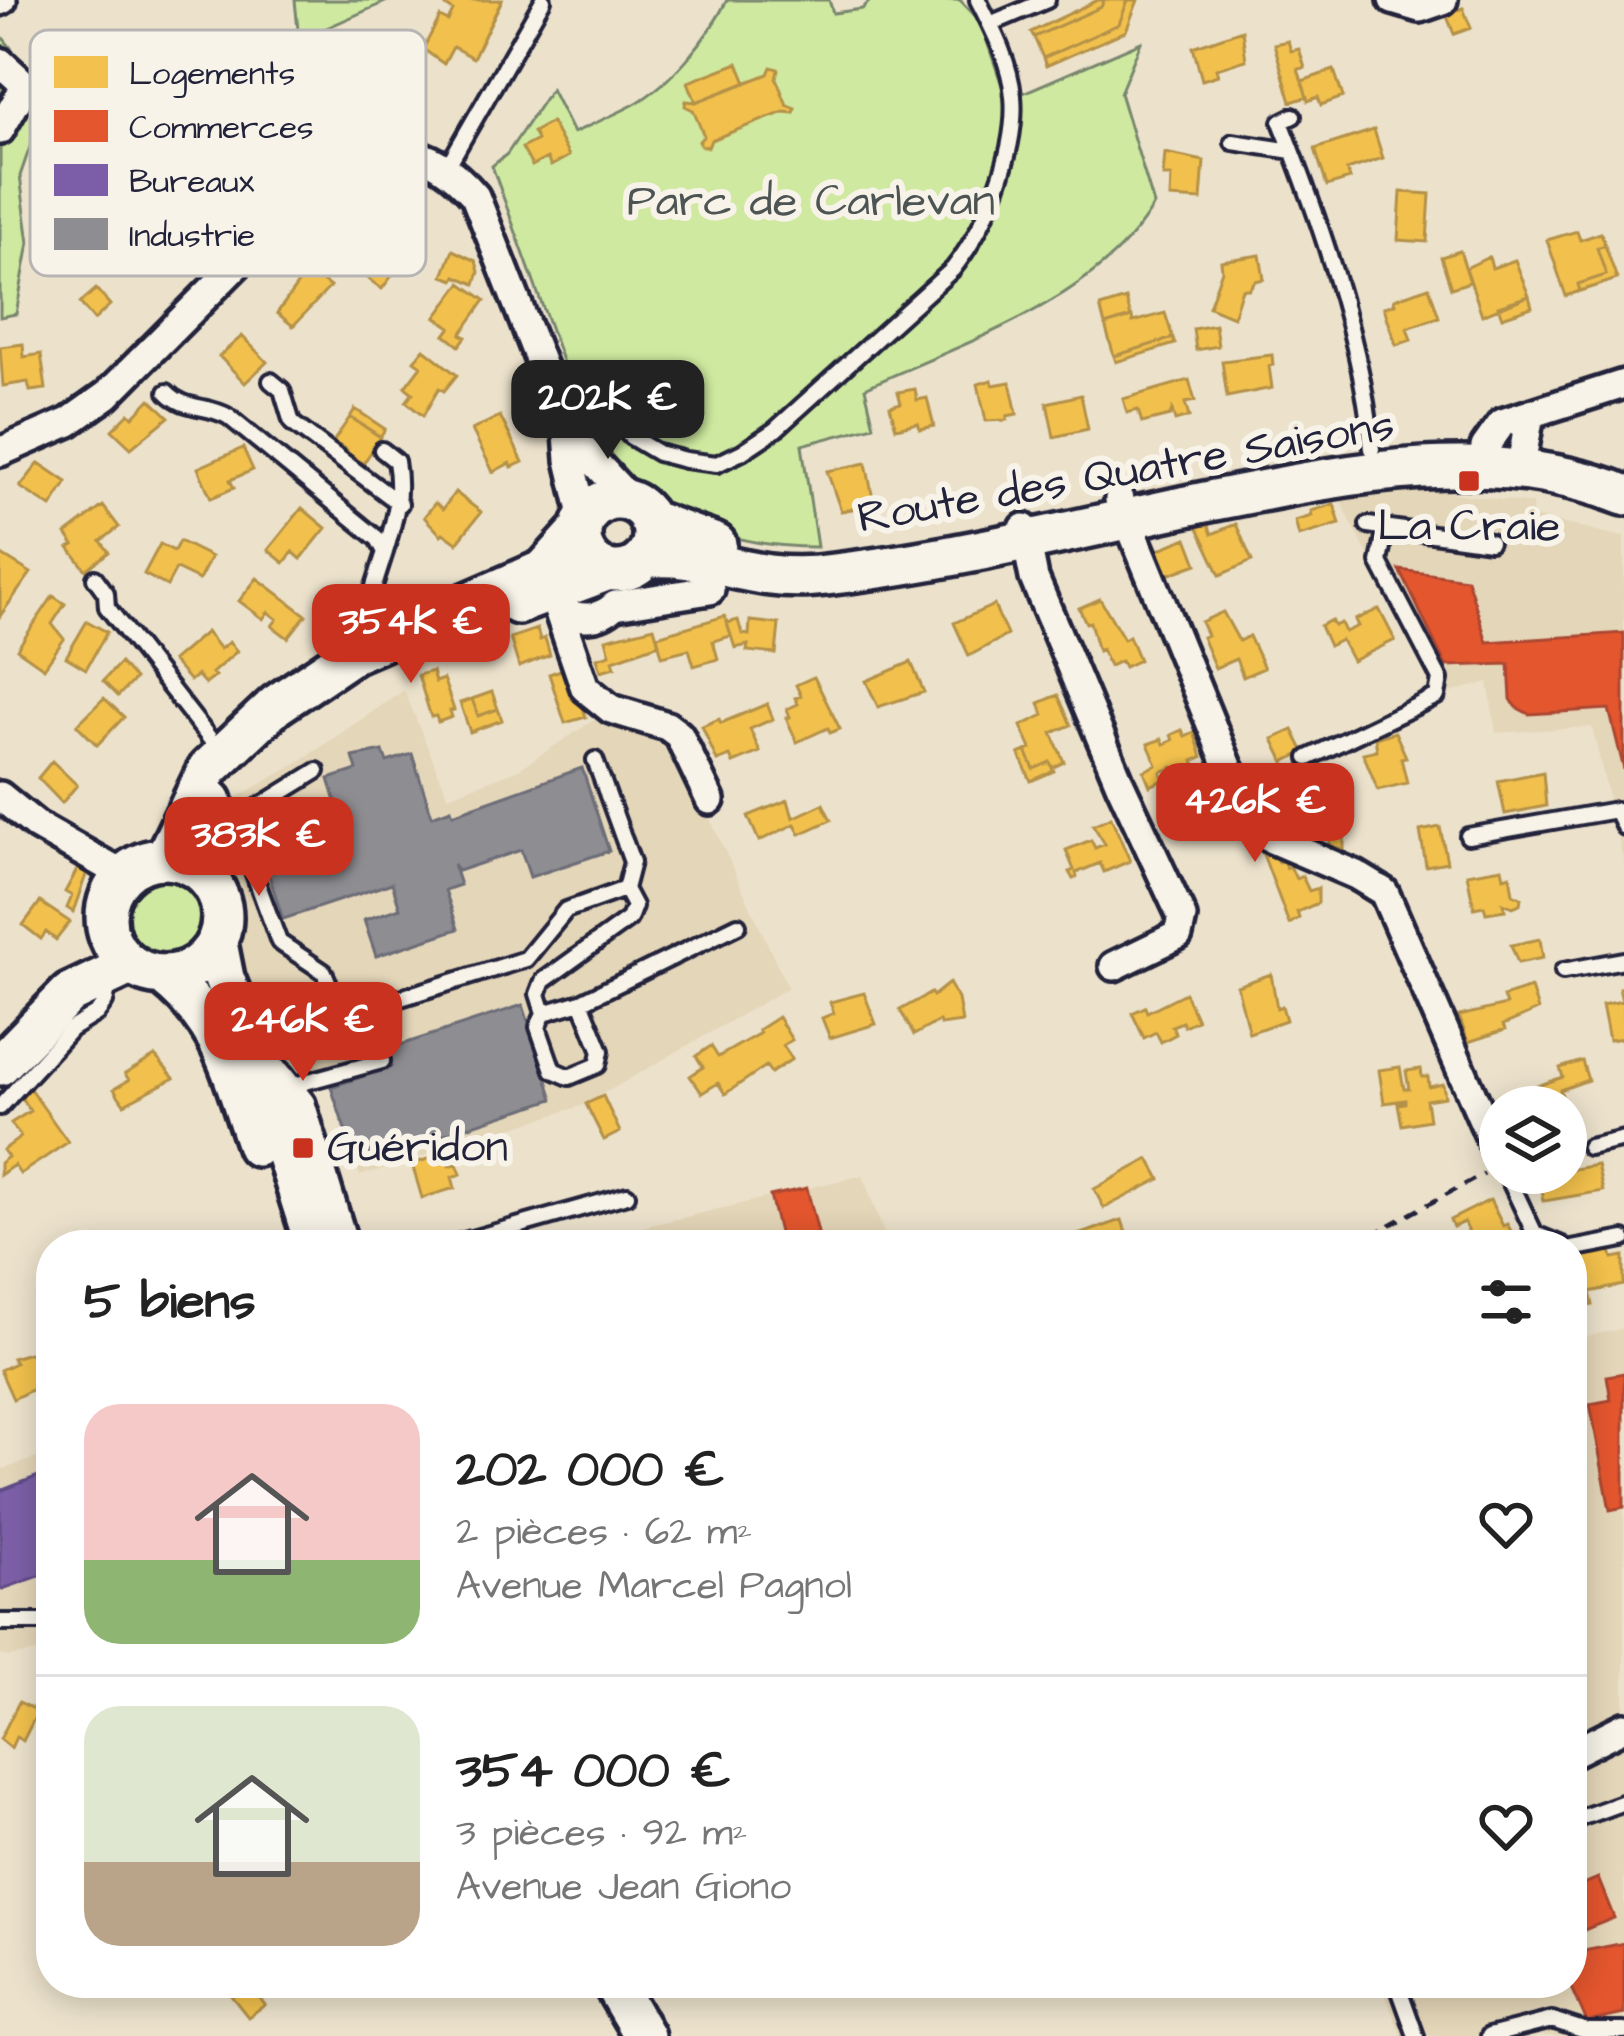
<!DOCTYPE html>
<html lang="fr">
<meta charset="utf-8">
<style>
body{margin:0;font-family:"Architects Daughter",sans-serif;background:#f6f6f6;color:#222;height:100vh;display:flex;flex-direction:column;font-size:45px;white-space:nowrap}
*{box-sizing:border-box;margin:0}
p{font-size:39px;color:#767676}
.icon{flex:none;width:66px;height:66px;fill:none;stroke:currentColor;stroke-width:2;stroke-linecap:round;stroke-linejoin:round}
.map{position:relative;flex:1;overflow:hidden}
.drawer{position:absolute;left:36px;top:1230px;width:1551px;height:768px;display:flex;flex-direction:column;background:#fff;border-radius:48px;box-shadow:0 6px 30px #0003}
.drawer>*{flex:none}
.tools{position:absolute;left:1479px;top:1086px;display:grid;gap:24px}
.tools a{display:grid;place-items:center;width:108px;height:108px;border-radius:50%;background:#fff;box-shadow:0 6px 30px #0003;font-size:60px}
.price{position:absolute;translate:-50% -102px;padding:0 27px;border-radius:24px;background:#c8321e;color:#fff;font-size:39px;line-height:78px;filter:drop-shadow(0 3px 6px #0008)}
.price::after{content:'';position:absolute;left:50%;top:72px;width:36px;height:27px;margin-left:-18px;background:inherit;clip-path:polygon(0 0,100% 0,50% 100%)}
.price.current{background:#222;color:#fff}
ul{padding:0;list-style:none}
li{display:flex;align-items:center;gap:36px;height:300px;padding:0 48px}
li+li{border-top:3px solid #e0e0e0}
li span{display:grid;place-items:center;flex:none;width:336px;height:240px;border-radius:36px;color:#555}
li>.icon{margin-inline-start:auto}
span .icon{width:144px;height:144px;fill:#fffc;stroke-width:1}
li b{font-size:51px}
h2{display:flex;justify-content:space-between;align-items:center;height:144px;padding:0 48px;font-size:51px}
.map>svg:first-child{display:block}
.built{fill:#e4d6b8}
.green{fill:#cfeaa0;stroke:#78866e;stroke-width:3}
.homes{fill:#f2c14e;stroke:#b49148;stroke-width:3}
.shops{fill:#e4572e;stroke:#aa4732;stroke-width:3}
.offices{fill:#7b5ea7;stroke:#604c87;stroke-width:3}
.industry{fill:#8d8d92;stroke:#6d6d78;stroke-width:3}
.lines{fill:none;stroke-linecap:round;stroke-linejoin:round}
.service-casing{stroke:#22223b;stroke-width:22}
.minor-casing{stroke:#22223b;stroke-width:36}
.secondary-casing{stroke:#22223b;stroke-width:48}
.path{stroke:#22223b;stroke-width:4.5;stroke-dasharray:12 9;stroke-linecap:butt}
.service{stroke:#f7f3e8;stroke-width:14}
.minor{stroke:#f7f3e8;stroke-width:27}
.secondary{stroke:#f7f3e8;stroke-width:39}
.poi-dot{fill:#c8321e;stroke:#f7f3e8;stroke-width:4.5}
.labels{text-anchor:middle;dominant-baseline:central;stroke-width:12;stroke-linejoin:round;paint-order:stroke}
.park-label{font-size:45px;fill:#4d5454;stroke:#f7f3e8}
.street-label{font-size:45px;fill:#22223b;stroke:#f7f3e8}
.poi-label{font-size:45px;fill:#22223b;stroke:#f7f3e8}
.key{fill:#f7f3e8;stroke:#b7b4b4;stroke-width:3}
.key-label{font-size:33px;fill:#22223b}
</style>
<div class="map">
<svg width="1624" height="2036" viewBox="0 0 1624 2036">
<rect width="100%" height="100%" fill="#ece2cc"/>
<filter id="ink" filterUnits="userSpaceOnUse"><feTurbulence type="fractalNoise" baseFrequency=".00833" numOctaves="2"/><feDisplacementMap in="SourceGraphic" scale="24" xChannelSelector="R" yChannelSelector="G"/><feConvolveMatrix kernelMatrix="1 2 1 2 8 2 1 2 1" color-interpolation-filters="sRGB"/></filter>
<g filter="url(#ink)">
<path class="built" d="M1418,488L1532,504L1533,517L1624,537V863L1592,727L1496,733L1488,682L1450,693L1447,685L1436,689L1336,492Z
M404,690L448,796L519,769L605,713L673,738L788,988L584,1105L360,1176L326,1070L304,1069L298,1050L303,1034L296,1015L280,1004L268,1009L247,991L235,952L242,919L239,900L219,857L216,834L231,801L296,764Z
M863,1175L888,1245H567Z
M1624,1328V2036H1402L1380,1983H1572V1340Z
M51,1453V1649L9,1657L0,1655V1470Z"/>
<path class="green" d="M295,0H390L299,40Z
M727,0H829L833,13L862,9L871,0H960L980,21L1007,100L1141,42L1120,93L1154,205C1098,301 962,343 865,388L874,426L802,445L817,547C714,547 630,511 582,416L492,166L507,154L551,89L573,133C593,124 614,115 633,105C671,84 708,38 727,0Z
M0,34L48,95L20,176L29,243L16,314L0,317Z
M128 918a37 37 0 1 1 74 0a37 37 0 1 1-74 0Z"/>
<path class="homes" d="M449,0H502L473,58L453,47L444,64L423,49L440,17L448,21L453,11L446,6Z
M1098,0H1104L1101,7L1034,37L1031,32Z
M1104,0H1128L1119,24L1043,58L1034,37L1101,7Z
M1128,0H1138L1126,31L1046,66L1043,58L1119,24Z
M1463,8L1471,28L1454,34L1446,14Z
M1242,30L1246,60L1216,69L1218,75L1202,80L1193,47Z
M1288,41L1291,51L1299,49L1305,68L1298,69L1307,97L1291,102L1274,44Z
M738,63L746,83L696,102L688,82Z
M771,67L778,69L776,78L787,105L795,108L794,113L784,112L711,140L708,147L701,146L699,141L704,136L693,110L685,106L686,101L696,102L768,74Z
M1334,70L1343,97L1321,105L1318,97L1308,101L1302,81Z
M551,122L569,156L551,166L547,158L532,166L522,148L537,140L533,132Z
M1374,130L1383,158L1347,170L1350,179L1327,186L1315,149Z
M1165,153L1204,161L1201,200L1170,198L1171,176H1163Z
M1401,192L1430,194L1427,242L1398,240Z
M1577,231L1580,240L1601,233L1605,245L1597,248L1606,275L1578,284L1580,291L1566,296L1547,240Z
M389,235L411,250L382,289L356,270L373,245L379,250Z
M1605,245L1617,279L1580,291L1578,284L1606,275L1597,248Z
M453,250L476,261L479,272L475,284L456,276L454,280L443,276Z
M1460,251L1470,282L1451,288L1441,257Z
M1260,255L1264,279L1255,281L1249,289H1242L1233,317L1209,307L1222,270L1221,261Z
M1489,257L1492,268L1515,260L1529,296L1482,315L1466,268Z
M308,270L330,287L293,326L277,313Z
M461,283L485,300L461,334L466,337L459,346L445,335L451,327L436,317Z
M1429,287L1439,317L1407,328L1411,340L1396,345L1384,307L1395,304L1394,299Z
M96,289L110,305L94,320L80,303Z
M1529,296L1532,307L1502,317L1498,306Z
M1126,299L1131,317L1105,325L1100,307Z
M1165,313L1173,338L1114,356L1105,325L1132,317L1133,322Z
M1215,325L1218,346L1196,350L1193,329Z
M242,336L267,362L245,383L219,356Z
M1173,338L1175,344L1116,362L1114,356Z
M23,344L24,357L41,354L46,389L30,391L28,382L3,386L0,347Z
M424,349L457,375L444,391L439,388L423,416L406,402L413,393L405,387L421,366L414,361Z
M1272,355L1273,365L1269,366L1272,388L1227,397L1222,361Z
M992,380L993,385L1010,382L1017,414L1007,416V420L986,421L978,384Z
M1189,380L1195,401L1185,403L1189,417L1175,421L1172,410L1170,416L1142,423L1138,410L1127,413L1123,399Z
M915,389L917,400L927,398L934,426L920,429L918,423L896,428L890,406L901,403L898,392Z
M1081,395L1088,429L1054,437L1047,403Z
M150,399L169,417L131,448L112,430L129,413L133,417Z
M355,409L385,429L380,437L350,417Z
M500,416L523,462L512,467L510,463L493,472L472,430Z
M350,417L381,437L361,467L343,455L347,450L333,442Z
M243,448L253,470L230,480L234,488L211,498L198,468Z
M39,463L67,482L51,507L20,487Z
M866,463L875,509L864,512L863,507L841,511L827,471Z
M455,492L481,512L457,543L443,533L441,535L424,517L435,503L443,509Z
M1334,504L1340,524L1299,536L1295,521L1312,516L1311,511Z
M103,506L119,527L101,541L109,552L86,570L69,548L74,545L66,534Z
M302,508L326,528L301,559L293,552L284,563L268,550Z
M1203,512L1212,534L1236,524L1252,561L1220,575L1192,515Z
M1187,538L1197,564L1167,575L1157,550Z
M179,541L211,557L199,580L176,569L167,586L144,574L160,544L174,551Z
M0,554L31,573L0,616Z
M257,578L306,615L288,638L272,626L277,619L268,612L263,619L239,601Z
M53,596L65,604L52,624L64,639L44,668L17,649Z
M1100,599L1124,639L1129,636L1139,660L1124,667L1121,661L1109,666L1102,649L1098,651L1090,622L1086,623L1079,608Z
M994,605L1007,635L969,656L954,623Z
M1379,609L1395,640L1352,661L1341,640L1329,646L1320,626L1331,620L1334,626L1341,623L1345,632L1358,626L1355,620Z
M1223,612L1239,641L1249,636L1264,668L1243,677L1236,659L1215,668L1202,637L1207,635L1201,622Z
M725,616L731,636L713,641L718,659L694,666L689,649L662,656L657,636Z
M738,620L742,634L749,635L750,621L779,624L776,654L747,651L748,645L735,648L727,623Z
M87,621L107,632L86,669L66,657Z
M654,627L659,644L613,660L615,667L601,671L597,658L610,654L606,639Z
M537,629L540,640L545,638L550,655L519,667L510,638Z
M206,632L220,649L229,642L237,651L212,673L215,676L205,684L197,675L190,681L172,661Z
M911,662L924,692L878,707L866,681Z
M120,663L135,679L118,696L103,681Z
M570,667L586,717L565,723L549,674Z
M432,671L435,682L443,679L445,684L454,710L450,711L452,717L438,722L436,716L431,717L418,675Z
M814,677L840,729L830,733L828,728L797,742L786,718L790,717L787,709L798,704L795,698L801,696L796,685Z
M492,692L498,709L478,716L472,699Z
M1058,695L1071,725L1052,733L1064,762L1052,768L1050,762L1034,769L1026,751L1031,749L1021,726L1044,715L1039,703Z
M104,698L124,717L97,745L77,725Z
M472,699L478,716L498,709L502,720L470,732L460,703Z
M767,704L773,719L750,729L760,752L733,763L730,756L717,761L702,726L719,719L721,723Z
M1182,730L1185,736L1194,732L1202,757L1193,761L1196,767L1176,775L1173,767L1161,772L1164,780L1150,786L1144,771L1157,765L1148,744L1162,739L1164,744L1173,740L1171,735Z
M1293,730L1304,752L1284,762L1273,739Z
M1395,732L1406,757L1401,758L1407,783L1378,790L1363,753L1377,750L1375,738Z
M1026,751L1034,769L1050,762L1054,771L1031,781L1019,754Z
M52,761L77,785L62,803L38,778Z
M1543,772L1546,806L1505,814L1498,781Z
M1341,797L1351,832L1344,833V849L1330,846L1328,836L1313,839L1311,830L1301,832L1296,810Z
M788,800L793,818L823,804L831,820L800,834L795,824L759,841L748,816Z
M1111,817L1130,861L1104,872L1100,863L1076,873L1077,877L1073,879L1069,872L1074,870L1066,850L1091,840L1095,848L1105,844L1093,825Z
M1440,827L1447,862L1426,866L1420,831Z
M1269,845L1278,862L1283,860L1286,868L1290,866L1296,879L1302,876L1309,891L1318,888V903L1297,912L1299,918L1289,924L1261,849Z
M78,868L87,872L73,912L67,908L72,896L65,892Z
M1502,868L1504,877L1510,875L1513,894L1521,898L1520,904L1513,907L1503,903L1505,910L1486,913L1484,906L1474,908L1467,874Z
M40,902L70,922L56,940L46,932L41,939L23,925Z
M1540,939L1543,958L1518,963L1511,945Z
M1271,974L1277,1008L1282,1006L1286,1020L1249,1033L1237,986Z
M949,983L958,999L962,1022L940,1025L939,1021L914,1035L900,1010L931,993L933,996Z
M1624,987V1038L1609,1040L1602,1005L1622,1001L1619,988Z
M1531,988L1538,1010L1503,1025L1505,1030L1468,1042L1459,1016L1506,1005L1503,997Z
M864,993L876,1024L830,1038L822,1018L834,1013L830,1002Z
M1185,993L1197,1020L1184,1026L1182,1022L1172,1026L1176,1034L1161,1042L1156,1032L1144,1038L1132,1013L1145,1007L1147,1012Z
M778,1017L792,1040L783,1045L792,1059L771,1073L766,1066L725,1094L718,1083L702,1093L690,1076L703,1067L696,1056L711,1046L718,1057L760,1033L758,1030Z
M155,1056L174,1078L124,1104L114,1089L129,1080L125,1074Z
M1582,1061L1588,1080L1560,1090L1566,1107H1525L1520,1092L1563,1077L1560,1068Z
M1400,1067L1404,1089H1409L1406,1071L1421,1069L1422,1077H1428L1429,1087L1443,1084L1445,1097L1426,1100L1429,1120L1402,1125L1398,1104L1405,1103V1100L1384,1103L1379,1070Z
M28,1086L68,1142L20,1174L14,1165L0,1175V1163L8,1157L3,1150L21,1137L11,1123L30,1111L18,1093Z
M603,1096L620,1132L604,1140L586,1104Z
M450,1152L451,1155L446,1157L449,1166L457,1164L461,1174L452,1177L455,1188L422,1198L412,1164Z
M1149,1159L1160,1179L1104,1208L1094,1189Z
M1597,1165L1603,1191L1544,1201L1539,1175Z
M1490,1200L1503,1226L1507,1224L1514,1236L1495,1245H1475L1464,1222L1453,1227L1450,1220Z
M1122,1220L1130,1245H1068L1066,1239Z
M1611,1251L1613,1258L1624,1256V1285L1590,1292L1593,1305L1572,1309V1266L1585,1264L1583,1256Z
M51,1347V1380L13,1399L0,1370L15,1363L12,1358Z
M19,1702L38,1711L23,1741L16,1737L11,1748L0,1739Z
M221,1983H249L265,2005L248,2017Z"/>
<path class="shops" d="M1400,570L1467,579L1487,642L1624,633V770L1609,709L1529,714L1516,707L1511,699L1509,664L1446,666Z
M807,1188L821,1245H782L770,1196Z
M1624,1373V1507L1610,1510L1590,1404L1611,1400L1607,1376Z
M1598,1878L1614,1918L1572,1935V1889Z
M1580,1932L1584,1951L1624,1943V2014L1587,2022L1570,1983L1572,1935Z"/>
<path class="offices" d="M51,1471V1572L0,1590V1491Z"/>
<path class="industry" d="M383,751L387,762L412,754L432,816L451,809L453,814L582,768L609,851L530,877L521,850L458,871L453,864L460,885L445,890L458,929L376,956L364,920L400,908L392,883L283,919L257,838L274,832L271,823L287,818L290,827L339,811L329,779L357,770L353,757Z
M523,1005L553,1099L356,1163L331,1087L391,1067L385,1050Z
M367,1015L375,1040L323,1054L320,1044L330,1041L326,1028Z"/>
<g class="lines">
<g class="service-casing">
<path id="service" d="M990,24L1047,0
M1293,116L1281,122C1320,220 1363,345 1372,449
M1233,142L1292,151
M447,167L543,0
M271,381L282,390L292,423L400,504
M167,392C185,411 208,404 229,417L378,539L385,552L356,642
M556,407L589,394L631,437L658,453L685,460L717,464L742,452L775,430L953,269C986,227 1018,150 1013,96C1010,62 993,30 978,0
M382,450L396,461C402,495 395,519 385,552
M1368,525L1490,542
M95,578L106,593L107,607L221,753
M1308,758L1437,696L1440,679L1379,562L1386,527
M595,760L632,862L625,889
M1468,836L1616,810L1624,827
M1563,971L1624,960
M581,1002L738,925
M337,1003L355,998L391,1001L526,959L566,910L625,889L634,906L629,919L543,981L538,994L544,1013L538,1027L553,1070L569,1077L598,1065L601,1051L581,1002L544,1013
M252,1037L337,1003L324,972L279,942L240,836L252,811L317,771
M287,1087L382,1061
M0,1107L71,1029L97,1013L105,1002L109,983
M1589,1147L1624,1139
M1506,1173L1535,1234L1562,1245
M450,1245L627,1195
M1572,1249L1624,1239
M0,1622H51
M1572,1821L1624,1802
M1397,1983L1416,2036
M1489,2036L1552,2020L1586,2031H1624"/>
</g>
<g class="minor-casing">
<path id="minor" d="M1393,0L1420,8L1443,0
M0,1L2,0
M0,62L23,83V90L0,130
M568,433L570,460L584,519
M0,452L69,422L107,395L328,173C389,143 428,142 475,196L568,433L631,501
M1523,454L1530,414
M1483,468L1485,447L1502,423L1624,384
M1119,499L1228,766L1258,825L1272,839L1356,875L1384,892L1500,1159
M1024,528L1034,578L1121,786L1182,917L1178,935L1114,966
M552,592L585,688L611,709L667,726L679,735L710,800
M560,613C582,618 598,621 615,605L710,590
M0,796L37,826L109,867L120,878
M260,1063L277,1074L301,1104L344,1245
M1572,1753L1624,1727"/>
</g>
<g class="secondary-casing">
<path id="secondary" d="M581 535a36 36 0 1 1 72 0a36 36 0 1 1-72 0Z
M649,520L716,544
M645,558C688,552 728,570 770,575C791,578 814,577 834,574C961,559 1085,527 1210,501C1345,474 1491,443 1624,495
M518,604L609,570
M165,858L208,769L276,705L353,653L544,570L581,529
M106 917a58 58 0 1 1 116 0a58 58 0 1 1-116 0Z
M203,873L200,834L212,801
M217,943L224,978L257,1061L315,1245
M164,976C225,1024 232,1075 257,1146
M0,1065L69,994L130,965
M613,1983L644,2036"/>
</g>
<path class="path" d="M1353,1245L1484,1174"/>
<use href="#service" class="service"/>
<use href="#minor" class="minor"/>
<use href="#secondary" class="secondary"/>
</g>
</g>
<g class="poi-dot">
<rect x="1457" y="469" width="24" height="24" rx="6"/>
<rect x="291" y="1136" width="24" height="24" rx="6"/>
</g>
<g class="labels">
<g class="park-label">
<text x="811" y="202">Parc de Carlevan</text>
</g>
<g class="street-label">
<text transform="translate(1126 472) rotate(-10)">Route des Quatre Saisons</text>
</g>
<g class="poi-label">
<text x="1469" y="527">La Craie</text>
<text x="327" y="1148" text-anchor="start">Guéridon</text>
</g>
</g>
<rect x="30" y="30" width="396" height="246" rx="18" class="key"/>
<rect x="54" y="56" width="54" height="32" fill="#f2c14e"/>
<rect x="54" y="110" width="54" height="32" fill="#e4572e"/>
<rect x="54" y="164" width="54" height="32" fill="#7b5ea7"/>
<rect x="54" y="218" width="54" height="32" fill="#8d8d92"/>
<g class="key-label">
<text x="129" y="84">Logements</text>
<text x="129" y="138">Commerces</text>
<text x="129" y="192">Bureaux</text>
<text x="129" y="246">Industrie</text>
</g>
</svg>
<div class="tools">
<a><svg class="icon" aria-label="layers" viewBox="0 0 24 24"><path d="M12 4l9 5-9 5-9-5zM3 14l9 5 9-5"/></svg></a>
</div>
<b class="price current" style="left:608px;top:462px">202K €</b>
<b class="price" style="left:411px;top:686px">354K €</b>
<b class="price" style="left:1255px;top:865px">426K €</b>
<b class="price" style="left:259px;top:899px">383K €</b>
<b class="price" style="left:303px;top:1084px">246K €</b>
<section class="drawer">
<h2>5 biens<svg class="icon" aria-label="filters" viewBox="0 0 24 24"><path d="M4 7h16M4 17h16"/><circle cx="9" cy="7" r="2"/><circle cx="15" cy="17" r="2"/></svg></h2>
<ul>
<li><span style="background:linear-gradient(#f6c9c9 65%,#8fb573 0)"><svg class="icon" aria-label="home" viewBox="0 0 24 24"><path d="M3 11l9-7 9 7M6 9v11h12V9"/></svg></span><div><b>202 000 €</b><p>2 pièces · 62 m²</p><p>Avenue Marcel Pagnol</p></div><svg class="icon" aria-label="heart" viewBox="0 0 24 24"><path d="M12 20l-8-8c-3-5 5-10 8-4 3-6 11-1 8 4z"/></svg></li>
<li><span style="background:linear-gradient(#dfe7d0 65%,#b9a48a 0)"><svg class="icon" aria-label="home" viewBox="0 0 24 24"><path d="M3 11l9-7 9 7M6 9v11h12V9"/></svg></span><div><b>354 000 €</b><p>3 pièces · 92 m²</p><p>Avenue Jean Giono</p></div><svg class="icon" aria-label="heart" viewBox="0 0 24 24"><path d="M12 20l-8-8c-3-5 5-10 8-4 3-6 11-1 8 4z"/></svg></li>
</ul>
</section>
</div>
